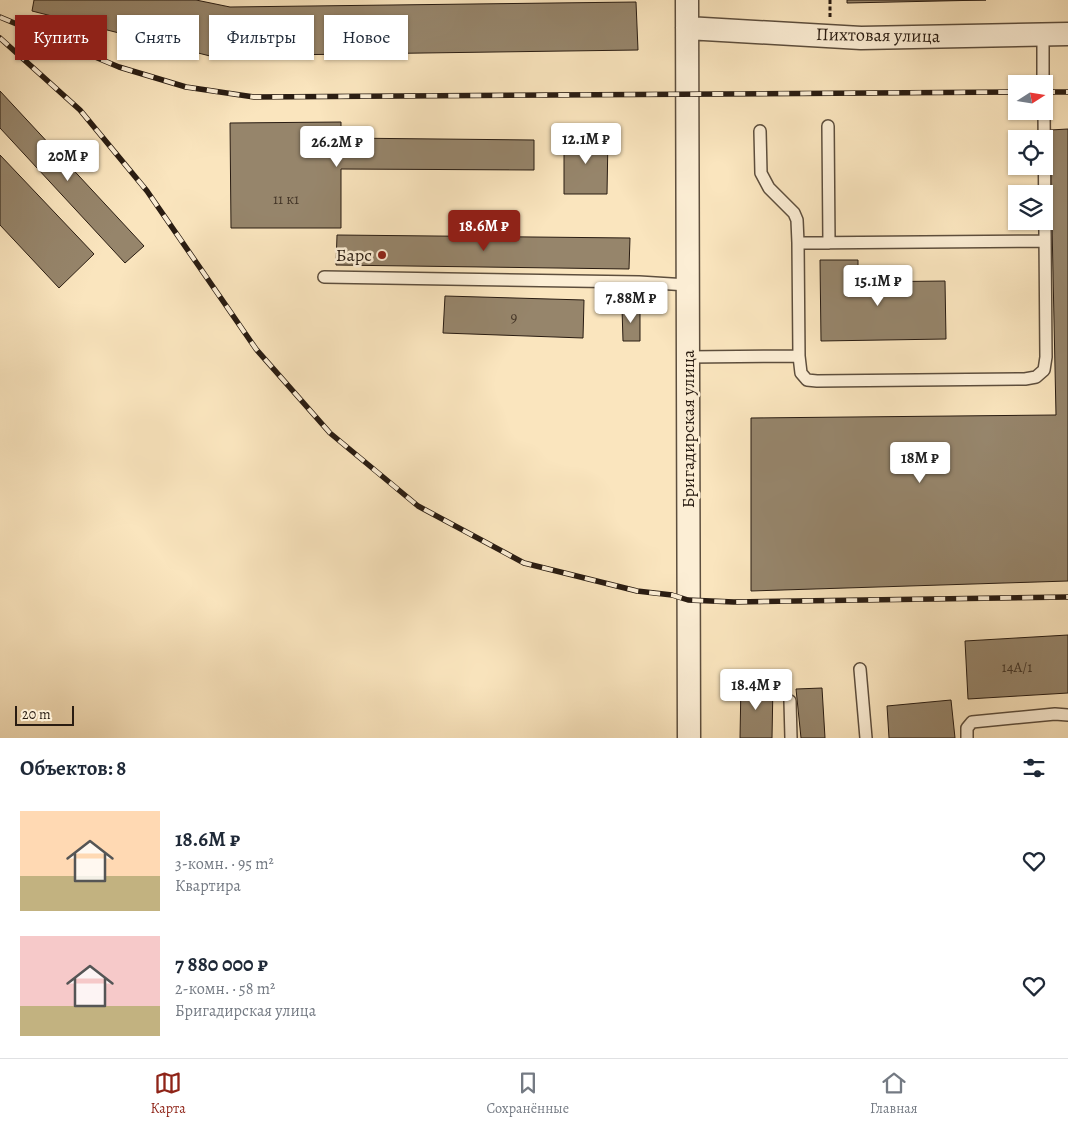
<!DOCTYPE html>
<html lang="ru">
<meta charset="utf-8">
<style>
body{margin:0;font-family:Alegreya,serif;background:#f2f2f3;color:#1f2937;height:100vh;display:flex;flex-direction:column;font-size:19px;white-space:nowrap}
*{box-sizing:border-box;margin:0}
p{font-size:16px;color:#747a83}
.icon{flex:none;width:28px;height:28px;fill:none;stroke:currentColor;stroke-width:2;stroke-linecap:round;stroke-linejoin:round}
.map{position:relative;height:738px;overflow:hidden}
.sheet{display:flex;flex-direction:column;background:#fff;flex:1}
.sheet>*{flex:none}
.top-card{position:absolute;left:15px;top:15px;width:500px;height:45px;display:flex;gap:10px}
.needle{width:32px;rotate:78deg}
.buttons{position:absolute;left:1008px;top:75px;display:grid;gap:10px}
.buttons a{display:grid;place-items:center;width:45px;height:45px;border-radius:0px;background:#fff;box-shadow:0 1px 4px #0004;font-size:25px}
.scale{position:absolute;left:15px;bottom:12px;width:59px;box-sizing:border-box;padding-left:5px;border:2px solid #291c12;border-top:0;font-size:14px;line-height:18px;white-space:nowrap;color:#291c12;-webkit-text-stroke:4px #fceed5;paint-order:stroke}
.price{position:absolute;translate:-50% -42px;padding:0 11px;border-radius:5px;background:#fff;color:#222;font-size:16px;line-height:32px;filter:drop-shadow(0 1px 2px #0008)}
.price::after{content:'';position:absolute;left:50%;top:30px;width:15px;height:11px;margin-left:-8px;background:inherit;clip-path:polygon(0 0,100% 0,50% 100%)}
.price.active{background:#8f2418;color:#fff}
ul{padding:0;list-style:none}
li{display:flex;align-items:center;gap:15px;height:125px;padding:0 20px}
li span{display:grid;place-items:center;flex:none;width:140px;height:100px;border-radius:0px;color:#555}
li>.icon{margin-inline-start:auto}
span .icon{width:60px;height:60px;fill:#fffc;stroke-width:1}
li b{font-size:21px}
h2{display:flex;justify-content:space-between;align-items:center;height:60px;padding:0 20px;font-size:21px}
.pill{padding:0 18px;border-radius:0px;background:#fff;box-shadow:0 1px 4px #0004;font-size:18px;line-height:45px}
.pill.active{background:#8f2418;color:#fff}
.menu{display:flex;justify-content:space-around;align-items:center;height:70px;border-top:1px solid #e0e1e3;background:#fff;font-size:14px;color:#747a83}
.menu a{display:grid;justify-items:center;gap:2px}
.menu .active{color:#8f2418}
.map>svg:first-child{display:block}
.building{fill:#96856b;stroke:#291c12}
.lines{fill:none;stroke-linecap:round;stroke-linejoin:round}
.lane-casing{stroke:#5d4e3d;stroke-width:14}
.street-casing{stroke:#5d4e3d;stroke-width:25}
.path{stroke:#291c12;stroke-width:3;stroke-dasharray:4 2.5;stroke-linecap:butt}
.lane{stroke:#fceed5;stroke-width:11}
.street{stroke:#fceed5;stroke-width:22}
.rail-casing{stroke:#291c12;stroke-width:5.5}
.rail{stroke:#fceed5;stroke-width:4;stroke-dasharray:11;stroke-linecap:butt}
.poi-dot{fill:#8f2418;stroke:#fceed5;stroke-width:2}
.labels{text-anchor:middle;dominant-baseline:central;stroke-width:5;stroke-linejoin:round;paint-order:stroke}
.number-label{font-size:15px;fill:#443628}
.street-label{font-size:18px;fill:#291c12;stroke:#fceed5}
.poi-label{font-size:18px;fill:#291c12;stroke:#fceed5;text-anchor:end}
</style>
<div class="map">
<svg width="1068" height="738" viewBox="0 0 1068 738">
<rect width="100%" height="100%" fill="#fae5be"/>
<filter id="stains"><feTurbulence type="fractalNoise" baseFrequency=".004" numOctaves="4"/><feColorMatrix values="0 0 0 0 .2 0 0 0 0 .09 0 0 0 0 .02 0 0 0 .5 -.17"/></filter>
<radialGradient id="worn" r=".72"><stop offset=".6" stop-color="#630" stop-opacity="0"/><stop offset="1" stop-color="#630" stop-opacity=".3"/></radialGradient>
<path class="building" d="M34,0H196L230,7L636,2L638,50L210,56L32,11Z
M847,0H986L847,3Z
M0,91L144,246L125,263L0,128Z
M341,122V138L534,140V170L341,169V228H231L230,123Z
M1068,129V581L751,591V418L1056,415L1050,130Z
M564,136H608L607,194H564Z
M0,155L94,254L59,288L0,225Z
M337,235L630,238L629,269L336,265Z
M820,260H858V282L945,281L946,339L821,341Z
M445,296L584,300L583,338L443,333Z
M622,308H640V341H623Z
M1068,635V693L968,699L965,641Z
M741,683L773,684L772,738H740Z
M822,688L825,738H801L796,689Z
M951,700L955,738H889L887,706Z"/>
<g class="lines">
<g class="lane-casing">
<path id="lane" d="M1043,35V84
M828,126L829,243
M760,131L761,173L769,188L794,213L797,220L798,243
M324,277L639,282L688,285
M799,356L798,243L1045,241
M688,357L799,356L801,373L807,380L817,381L1025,379L1036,377L1044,370L1046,357L1044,111
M860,669L866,738
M790,701L791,738
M967,738V728L972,722L1055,714L1068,715"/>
</g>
<g class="street-casing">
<path id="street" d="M687,0L689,738
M687,28L861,38L1068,34"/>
</g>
<path class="path" d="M830,0V17"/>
<use href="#lane" class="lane"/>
<use href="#street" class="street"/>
<g class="rail-casing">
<path id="rail" d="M0,17L119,67L186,87L254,97L1016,92
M0,38L80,110L147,191L256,349L330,433L418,506L524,563L637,591L672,595L688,600L734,602L1068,597
M1044,92H1068"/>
</g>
<use href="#rail" class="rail"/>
</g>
<circle class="poi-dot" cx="382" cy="255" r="5"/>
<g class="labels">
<g class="number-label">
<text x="286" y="199">11 к1</text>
<text x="514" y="317">9</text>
<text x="1017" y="667">14А/1</text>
</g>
<g class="street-label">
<text transform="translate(878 35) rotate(1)">Пихтовая улица</text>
<text transform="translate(688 429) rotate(-90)">Бригадирская улица</text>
</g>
<g class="poi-label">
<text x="372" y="255">Барс</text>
</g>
</g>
<rect width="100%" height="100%" filter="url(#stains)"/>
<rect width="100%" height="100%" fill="url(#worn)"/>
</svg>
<div class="buttons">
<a><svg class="needle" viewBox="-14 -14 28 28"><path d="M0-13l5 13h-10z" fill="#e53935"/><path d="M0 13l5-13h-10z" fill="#747a83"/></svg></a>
<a><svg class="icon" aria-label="locate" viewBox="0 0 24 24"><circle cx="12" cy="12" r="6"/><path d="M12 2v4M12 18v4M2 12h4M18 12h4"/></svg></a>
<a><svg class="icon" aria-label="layers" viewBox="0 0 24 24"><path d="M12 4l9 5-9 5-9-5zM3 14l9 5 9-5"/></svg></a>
</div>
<div class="scale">20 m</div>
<b class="price" style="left:586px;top:165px">12.1M ₽</b>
<b class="price" style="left:337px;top:168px">26.2M ₽</b>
<b class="price" style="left:68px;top:182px">20M ₽</b>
<b class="price active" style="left:484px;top:252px">18.6M ₽</b>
<b class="price" style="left:878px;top:307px">15.1M ₽</b>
<b class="price" style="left:631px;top:324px">7.88M ₽</b>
<b class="price" style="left:920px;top:484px">18M ₽</b>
<b class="price" style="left:756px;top:711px">18.4M ₽</b>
<div class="top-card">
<a class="pill active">Купить</a>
<a class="pill">Снять</a>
<a class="pill">Фильтры</a>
<a class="pill">Новое</a>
</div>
</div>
<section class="sheet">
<h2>Объектов: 8<svg class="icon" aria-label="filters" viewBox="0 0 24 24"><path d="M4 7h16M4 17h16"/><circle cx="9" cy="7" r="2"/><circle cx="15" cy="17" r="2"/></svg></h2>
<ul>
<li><span style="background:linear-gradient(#ffd9b3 65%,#c2b280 0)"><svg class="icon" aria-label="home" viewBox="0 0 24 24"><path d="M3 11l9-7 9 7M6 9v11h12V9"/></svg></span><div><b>18.6M ₽</b><p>3-комн. · 95 m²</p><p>Квартира</p></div><svg class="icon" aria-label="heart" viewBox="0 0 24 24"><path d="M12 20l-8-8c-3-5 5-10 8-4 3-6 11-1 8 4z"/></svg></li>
<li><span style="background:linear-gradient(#f6c9c9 70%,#c2b280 0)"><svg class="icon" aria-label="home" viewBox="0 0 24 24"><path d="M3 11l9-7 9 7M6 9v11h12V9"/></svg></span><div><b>7 880 000 ₽</b><p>2-комн. · 58 m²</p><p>Бригадирская улица</p></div><svg class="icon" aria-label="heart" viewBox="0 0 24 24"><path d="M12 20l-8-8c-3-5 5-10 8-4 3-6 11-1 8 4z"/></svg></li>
</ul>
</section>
<nav class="menu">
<a class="active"><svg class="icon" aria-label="map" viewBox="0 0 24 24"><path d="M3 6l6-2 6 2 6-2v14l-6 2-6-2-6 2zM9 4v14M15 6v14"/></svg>Карта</a>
<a><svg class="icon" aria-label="saved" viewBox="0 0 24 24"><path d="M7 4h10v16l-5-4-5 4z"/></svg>Сохранённые</a>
<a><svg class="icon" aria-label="home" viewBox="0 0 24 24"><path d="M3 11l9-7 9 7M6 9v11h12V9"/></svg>Главная</a>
</nav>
